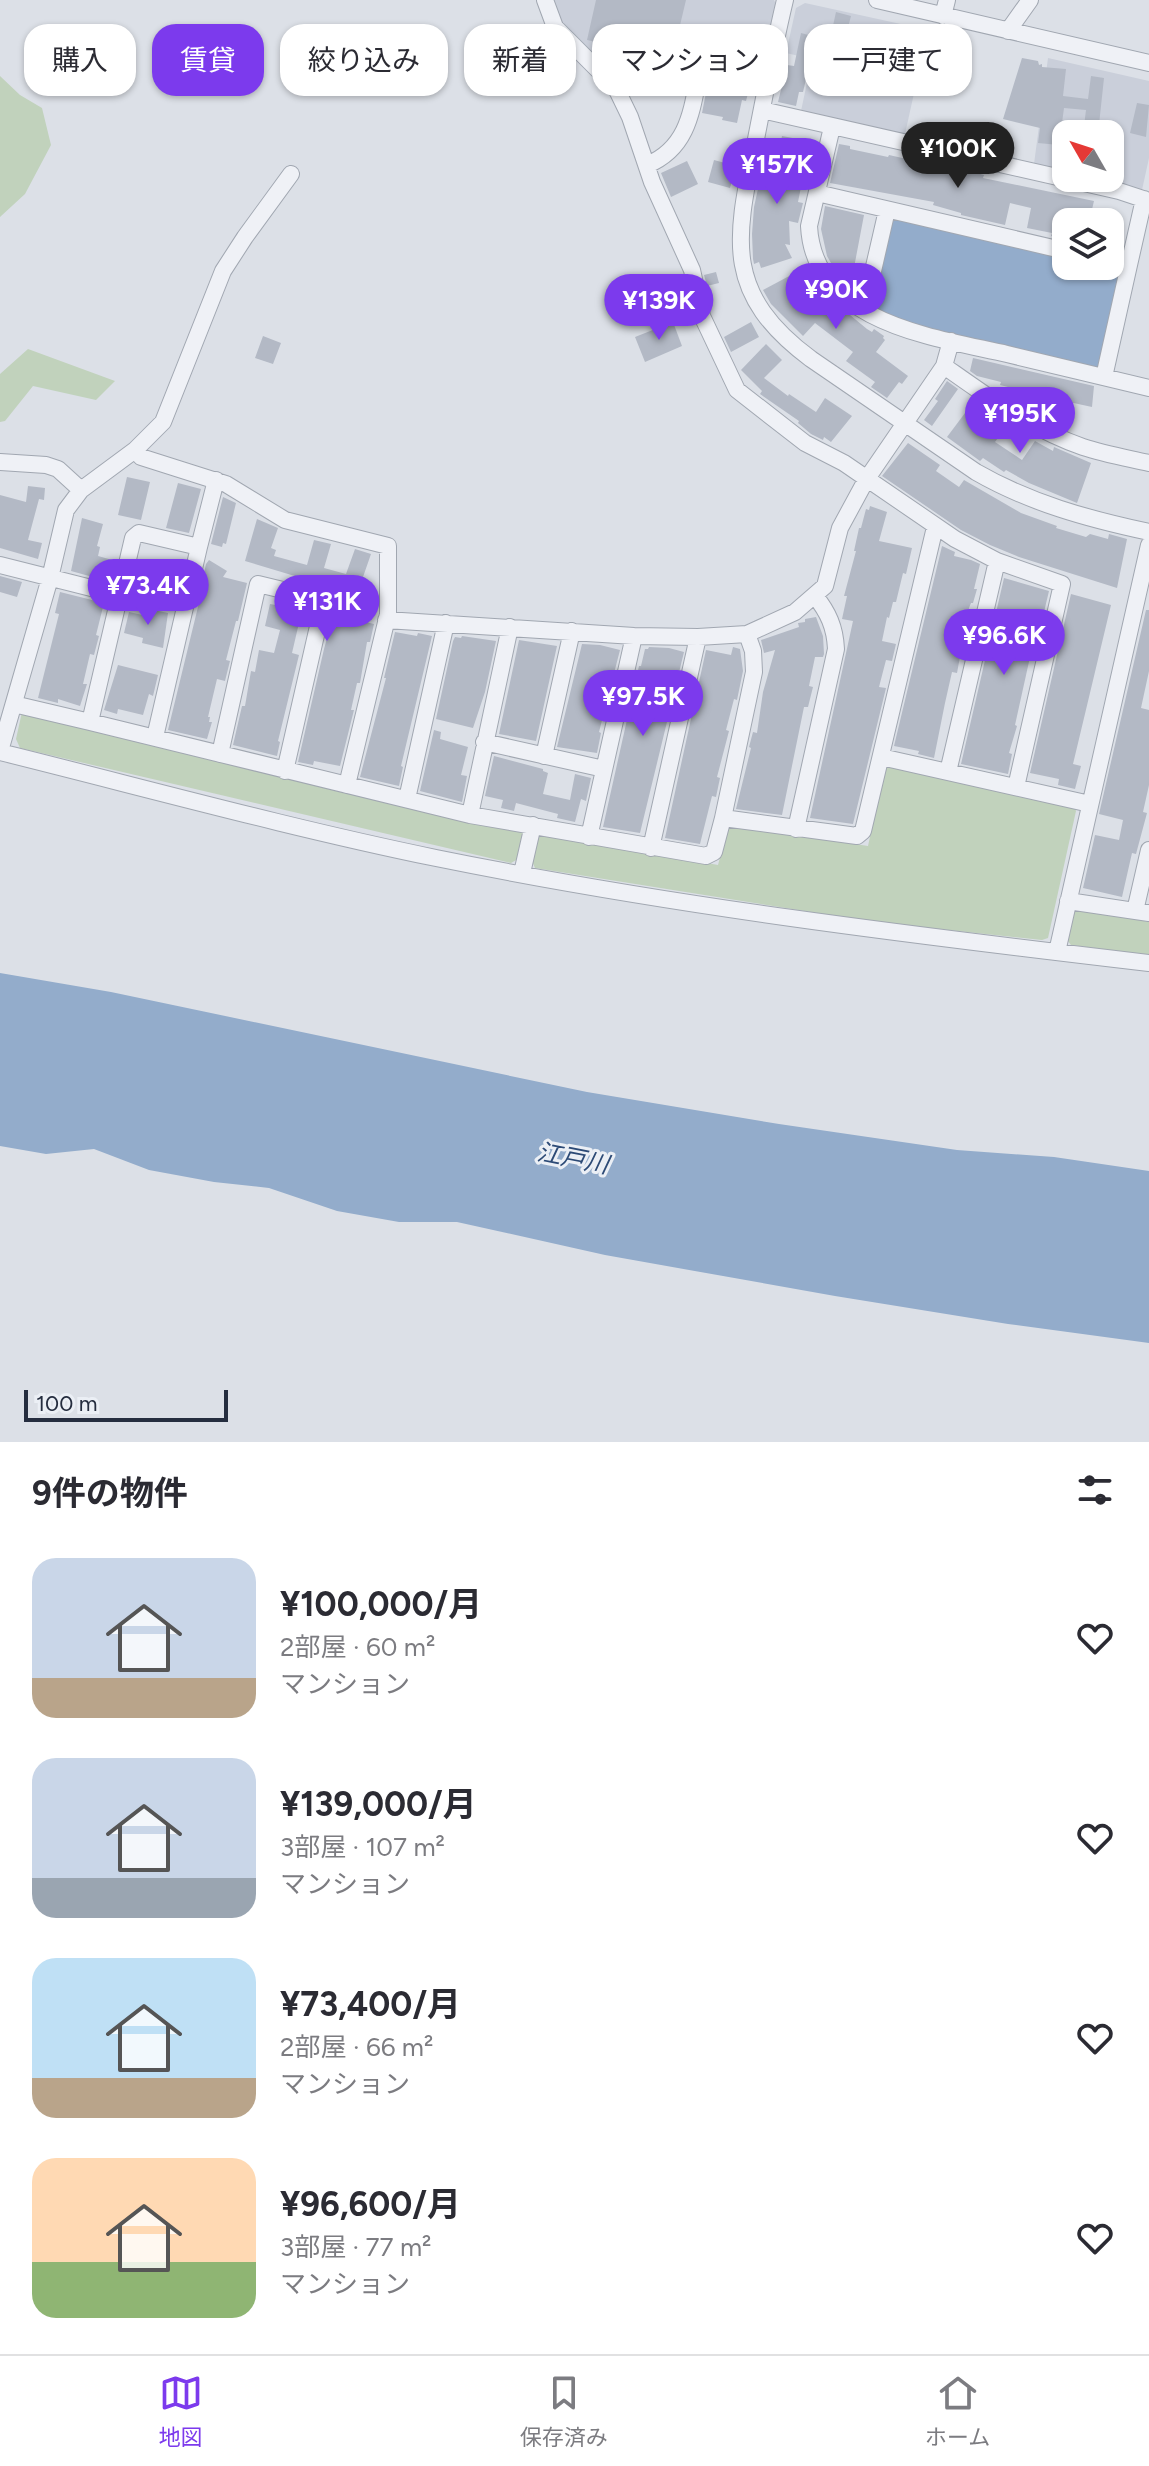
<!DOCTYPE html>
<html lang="ja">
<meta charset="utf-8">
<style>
body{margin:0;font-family:Figtree,"Noto Sans JP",sans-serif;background:#f7f7f7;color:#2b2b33;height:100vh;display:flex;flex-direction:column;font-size:30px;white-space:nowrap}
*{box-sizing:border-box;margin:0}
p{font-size:26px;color:#7c7c81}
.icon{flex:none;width:44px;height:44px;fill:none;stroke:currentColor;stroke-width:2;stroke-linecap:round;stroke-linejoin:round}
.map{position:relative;height:1442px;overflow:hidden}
.details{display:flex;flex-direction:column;background:#fff;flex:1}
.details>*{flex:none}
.banner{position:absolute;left:24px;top:24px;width:1102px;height:72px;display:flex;gap:16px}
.needle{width:52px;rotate:309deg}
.tools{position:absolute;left:1052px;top:120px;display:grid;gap:16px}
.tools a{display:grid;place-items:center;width:72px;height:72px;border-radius:16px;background:#fff;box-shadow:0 2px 6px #0004;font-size:40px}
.scale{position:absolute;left:24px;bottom:20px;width:204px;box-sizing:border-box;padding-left:8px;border:4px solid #252d3f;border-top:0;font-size:22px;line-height:28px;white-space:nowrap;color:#252d3f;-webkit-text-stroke:6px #ebeff5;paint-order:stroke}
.price{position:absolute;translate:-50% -68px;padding:0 18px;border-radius:28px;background:#7c3aed;color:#fff;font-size:26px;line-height:52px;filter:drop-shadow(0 2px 4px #0008)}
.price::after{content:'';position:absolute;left:50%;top:48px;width:24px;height:18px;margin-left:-12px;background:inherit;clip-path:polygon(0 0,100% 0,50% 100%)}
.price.on{background:#222;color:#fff}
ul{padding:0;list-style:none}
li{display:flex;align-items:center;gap:24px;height:200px;padding:0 32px}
li span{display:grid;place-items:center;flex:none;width:224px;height:160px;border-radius:24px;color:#555}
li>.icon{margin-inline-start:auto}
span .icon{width:96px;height:96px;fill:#fffc;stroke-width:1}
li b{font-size:34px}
h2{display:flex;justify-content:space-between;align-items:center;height:96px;padding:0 32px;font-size:34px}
.chip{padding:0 28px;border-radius:24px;background:#fff;box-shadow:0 2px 6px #0004;font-size:28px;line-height:72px}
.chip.on{background:#7c3aed;color:#fff}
.menu{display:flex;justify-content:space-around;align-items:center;height:112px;border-top:2px solid #e1e1e2;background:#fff;font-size:22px;color:#7c7c81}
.menu a{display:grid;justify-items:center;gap:4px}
.menu .on{color:#7c3aed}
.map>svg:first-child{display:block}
.built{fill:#cacfda}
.green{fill:#c1d2bc}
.water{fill:#93accb}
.building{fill:#b3b9c5}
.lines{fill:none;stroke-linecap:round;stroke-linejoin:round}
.minor-casing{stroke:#a1a7b1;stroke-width:18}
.minor{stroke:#eff1f6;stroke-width:16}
.labels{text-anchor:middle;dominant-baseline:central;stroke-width:6;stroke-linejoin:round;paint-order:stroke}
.water-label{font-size:24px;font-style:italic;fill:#2c4a76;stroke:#ebeff5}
</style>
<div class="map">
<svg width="1149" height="1442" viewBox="0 0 1149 1442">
<rect width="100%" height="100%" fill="#dce0e7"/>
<path class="built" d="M551,0H774L776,4L763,63L758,66L632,46L616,53L605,62H599L563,28Z
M805,3L928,30L905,134L801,111L812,59L786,53L796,8Z
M1048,58L1149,81V158L1142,190L1095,178H1110V134H1066V171L1034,164Z"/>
<path class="green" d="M0,76L20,95L42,108L51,145L25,194L0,217Z
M28,349L115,381L96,400L33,386L5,421L0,422V374Z
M22,712L521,830L524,836L518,859L511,863L20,748L16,739Z
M893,764L1074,806L1076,811L1048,938L1042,940L874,922L535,868L531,859L538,835L542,833L718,865L728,827L733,825L868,846L885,767Z
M1078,908L1149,922V955L1071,945L1067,940L1073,912Z"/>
<path class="water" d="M896,218L1066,257V266H1105L1117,269L1120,274L1101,365L1096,368L938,333L874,309L872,304L890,222Z
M0,973L111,992L587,1092L779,1124L957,1150L1054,1157L1149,1171V1343L1008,1324L835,1296L605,1255L457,1222H399L337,1211L269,1188L214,1182L149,1170L94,1149L46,1154L0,1146Z"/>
<path class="building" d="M596,0H686L676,42L647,39L627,35L625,45L620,47L587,40Z
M836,12L851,16L843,47L829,44Z
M893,26L928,30L927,33L955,39L953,48H956L950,75L927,73L931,52L906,46L901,67L884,63Z
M801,33L816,37L803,92H799L796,106L778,102L787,65L794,66Z
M359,39L380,54L365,73L344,57Z
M1022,58L1038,61L1039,65L1042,64V67L1066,69L1063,96L1088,99L1091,76L1104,78L1098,134H1083L1086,110L1064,108L1059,145L1038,143L1040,128L1003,119Z
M710,72L751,82L746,101L742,100L737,123L722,120L723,117L702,113Z
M1137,103L1149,105L1146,137L1130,133Z
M782,136L798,139L792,165L805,167L798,202L803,203L798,223L789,221L790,245L785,244L792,258L761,268L759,262L754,264L753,259L752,234L754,207L765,157L777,160Z
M839,144L850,146V149L888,157L889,155L942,167L943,164L984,175L983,178L1094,201L1089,222H1066V240L1051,236L1052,233L1027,228L1031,208L1010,203L1005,225L961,215V213L933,205L934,202L830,183Z
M714,160L736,166L730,188L708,182Z
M687,161L698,184L671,197L661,173Z
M825,206L864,215L853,273L861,274L859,281L854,282L853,287L840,277L837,273L839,265L831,263L827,256L821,229Z
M716,272L719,283L707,286L704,275Z
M793,274L806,289L807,284L816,305L821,299L839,316L844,310L867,329L872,332L874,329L884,336L883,338L885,340L876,352L908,376L902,384L899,382L887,398L871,387L875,382L846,361L853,352L815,323L803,336L771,304L763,290Z
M673,322L682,346L645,362L635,337Z
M751,322L759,337L731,352L724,337Z
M263,336L281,343L273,364L255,358Z
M766,344L782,360L764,378L788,396L789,394L816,412L825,398L852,416L831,442L824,437L823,440L811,434L798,423L799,421L760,394L762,391L741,370Z
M973,358L1094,386L1092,407L1069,402L1065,420L1031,410L1017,402L1020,390L1000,385L1001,382L977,376L970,371Z
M947,381L958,389L932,426L924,420L938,401L935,399Z
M974,401L1008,424L995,442L1022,460L1035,441L1053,451L1054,447L1091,463L1077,503L1029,483L1006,470L1004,472L983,458L980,461L947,437Z
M908,443L940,465L936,471L959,487L964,480L1021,513L1057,526L1056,528L1086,537L1090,534L1108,539L1109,534L1127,539L1117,588L1019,557L990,545L961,530L882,476Z
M127,477L150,482L141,520L118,515Z
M178,483L201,489L189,533L166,528Z
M28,486L45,488L44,500L39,499L28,540L42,543L38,559L0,548V495L26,502Z
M223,497L236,503L226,544L223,543L222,547L211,544Z
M870,506L887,512L879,541L912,548L906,574L903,573L896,602H893L889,618L887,617L882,641L896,644L892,661L886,660L879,687L886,688L853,824L810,818L853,621L842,619L847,596H844L856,551H854L859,528H861L866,509L869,510Z
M82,518L103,524L97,546L100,547L98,556L116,561L111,582L71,571Z
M257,519L278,528L271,548L276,550L274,556L307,565L314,540L331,544L324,568L346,574L355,549L371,554L363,577L366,578L357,620L374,624L370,642H367L360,683H357L351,710H354L340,766L314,761L313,765L298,762L324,649L329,631L333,632L341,594L317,587L318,583L245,561Z
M942,546L955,552L954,556L971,560L980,564L974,589H977L973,603H971L969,608L957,673L952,672L945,703L934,758L918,754L919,751L894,746Z
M209,560L227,571L223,577L247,583L238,621H236L226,660L230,661L225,681L217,679L208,717H210L209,722H212L207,739L168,730L206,574L204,573L206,564Z
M0,576L22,582L17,597L0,592Z
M1004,578L1049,591L1039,633H1037L1034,639L1015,725L1017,726L1009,753L1012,754L1008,774L961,764Z
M60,592L104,603L96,635L99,636L94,655L90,654L83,684H87L80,706L58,699V703L38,698L59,614L55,613Z
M1071,594L1111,605L1073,764L1081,766L1075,789L1058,785L1059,779L1030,773Z
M270,604L302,610L292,653L299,655L278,741L280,742L277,756L233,745L242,706H245L251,671L255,672L259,650L274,653L280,630L265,626Z
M149,609L168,613L163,648L142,643L143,638L124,633L129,612L147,616Z
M1146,610H1149V671L1141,708L1149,710V785L1143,812L1147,813L1136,854L1132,853L1122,897L1083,888L1095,835L1119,840L1123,820L1099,814Z
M816,617L823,636L824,654L823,657H815L809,686L813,687L808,707H804L782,815L736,809L751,748L749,747L753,732L757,733L763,692L775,650L764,653L761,640L799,627L798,623L805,622V619Z
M395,632L417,636L418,633L432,636L401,766L403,767L399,786L360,777L386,678H384Z
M462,636L496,641L485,692L473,728L436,719L453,641L455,637L461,638Z
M519,640L557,646L536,741L499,734Z
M582,644L600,645L620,650L599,732L601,733L597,753L557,747Z
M649,647L669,648L684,652L640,833L603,827L639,666H641L645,649H648Z
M733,647L740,649L743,671L737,700L734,699L726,730L729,731L717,777L720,778L716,797L712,796L700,844L665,838L706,650L731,655Z
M118,665L158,675L153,696L149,694L143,715L118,709L117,714L104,710Z
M434,730L441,732L440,739L468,747L461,775L467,776L462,802L420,791Z
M494,756L543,769V771L548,773L543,794L570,800L575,774L591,778L586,801L581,799L575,822L557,818L558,814L516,803L514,811L501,808L503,800L485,796Z"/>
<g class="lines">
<g class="minor-casing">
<path id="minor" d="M545,0L555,27L616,88L630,117L652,182L692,270L702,316L737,390L805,443L844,463L955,539L997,561L1062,584L1016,787
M785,0C774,46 765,93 756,139C736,237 721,292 811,359L976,472C1030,503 1088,519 1149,532
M877,0L1149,63
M943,16L947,0
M1008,31L1030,0
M603,74C635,41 660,49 701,59C723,64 746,69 768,74
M762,110L1119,191L1149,201
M832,127L809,226C814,323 933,337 1007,354C1054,365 1102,377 1149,388
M647,165C693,146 692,102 702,59
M817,193L1066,251
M1110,261L1129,265L1144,199
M864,310L887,210
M944,366C988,397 1031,429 1083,447C1104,454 1127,458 1149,463
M1104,377L1129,265
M135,450L141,457L226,484L285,520L388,546V614L347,785
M0,462L46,465L58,469L81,490
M216,480L199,547L139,533L133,538L90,722L470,815L706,856L714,852L723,818L857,836L863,831L935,527
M0,565L119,595
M386,620L634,636L698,637L747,634L795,612L825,586L840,528L866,480L944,366L951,341
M22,706L90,722
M155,737L199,547
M484,742L604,769
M0,751L50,578L66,510L81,490L135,450L163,422L223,271L245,237L291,174
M0,752C145,788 290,828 436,858C672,906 910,935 1149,963
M220,754L258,584L324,600L285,771
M544,756L572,631
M881,757L1090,804
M948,772L997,561
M407,799L446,623
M470,815L510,627
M723,818L754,672L753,651L747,634
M796,829L836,649C835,627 828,612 815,596
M589,837L634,636
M651,848L698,637
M522,873L533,825
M1068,901L1149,913
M1135,911L1149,850
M1057,952L1149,545"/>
</g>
<use href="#minor" class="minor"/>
</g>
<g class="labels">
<g class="water-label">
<text transform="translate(573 1158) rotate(11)">江戸川</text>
</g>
</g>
</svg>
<div class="tools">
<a><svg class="needle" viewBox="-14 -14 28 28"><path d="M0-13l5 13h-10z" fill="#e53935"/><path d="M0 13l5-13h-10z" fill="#7c7c81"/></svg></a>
<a><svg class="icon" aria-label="layers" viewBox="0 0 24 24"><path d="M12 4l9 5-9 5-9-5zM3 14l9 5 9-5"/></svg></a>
</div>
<div class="scale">100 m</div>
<b class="price on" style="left:958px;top:190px">¥100K</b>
<b class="price" style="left:777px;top:206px">¥157K</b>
<b class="price" style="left:836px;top:331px">¥90K</b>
<b class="price" style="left:659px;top:342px">¥139K</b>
<b class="price" style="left:1020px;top:455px">¥195K</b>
<b class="price" style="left:148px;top:627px">¥73.4K</b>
<b class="price" style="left:327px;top:643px">¥131K</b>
<b class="price" style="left:1004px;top:677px">¥96.6K</b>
<b class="price" style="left:643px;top:738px">¥97.5K</b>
<div class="banner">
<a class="chip">購入</a>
<a class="chip on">賃貸</a>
<a class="chip">絞り込み</a>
<a class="chip">新着</a>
<a class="chip">マンション</a>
<a class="chip">一戸建て</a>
</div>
</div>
<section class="details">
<h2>9件の物件<svg class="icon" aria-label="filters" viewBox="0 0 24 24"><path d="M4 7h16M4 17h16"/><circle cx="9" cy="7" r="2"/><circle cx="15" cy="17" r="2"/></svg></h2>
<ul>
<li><span style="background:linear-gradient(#c9d6e8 75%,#b9a48a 0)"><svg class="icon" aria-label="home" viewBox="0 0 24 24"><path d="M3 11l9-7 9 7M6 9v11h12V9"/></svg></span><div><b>¥100,000/月</b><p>2部屋 · 60 m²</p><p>マンション</p></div><svg class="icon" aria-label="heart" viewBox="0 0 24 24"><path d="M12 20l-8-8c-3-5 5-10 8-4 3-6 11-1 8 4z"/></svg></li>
<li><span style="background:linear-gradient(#c9d6e8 75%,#9aa5b1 0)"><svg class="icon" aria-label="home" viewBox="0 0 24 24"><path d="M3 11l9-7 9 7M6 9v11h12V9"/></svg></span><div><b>¥139,000/月</b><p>3部屋 · 107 m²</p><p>マンション</p></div><svg class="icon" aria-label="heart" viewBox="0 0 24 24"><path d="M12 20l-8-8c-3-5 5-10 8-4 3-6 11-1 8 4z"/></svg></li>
<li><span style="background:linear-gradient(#bfe0f5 75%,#b9a48a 0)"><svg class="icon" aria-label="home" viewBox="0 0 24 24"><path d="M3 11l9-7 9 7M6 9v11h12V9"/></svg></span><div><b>¥73,400/月</b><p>2部屋 · 66 m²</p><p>マンション</p></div><svg class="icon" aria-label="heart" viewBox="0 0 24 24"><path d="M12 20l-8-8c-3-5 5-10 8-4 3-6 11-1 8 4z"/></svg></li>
<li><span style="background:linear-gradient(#ffd9b3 65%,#8fb573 0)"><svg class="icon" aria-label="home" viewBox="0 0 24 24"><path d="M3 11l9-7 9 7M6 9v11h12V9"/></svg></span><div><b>¥96,600/月</b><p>3部屋 · 77 m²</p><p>マンション</p></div><svg class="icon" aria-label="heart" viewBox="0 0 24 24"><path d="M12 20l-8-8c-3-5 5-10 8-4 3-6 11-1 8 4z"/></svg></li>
</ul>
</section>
<nav class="menu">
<a class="on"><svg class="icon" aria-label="map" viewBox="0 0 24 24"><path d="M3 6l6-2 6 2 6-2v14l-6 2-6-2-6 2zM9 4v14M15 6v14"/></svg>地図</a>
<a><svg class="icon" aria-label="saved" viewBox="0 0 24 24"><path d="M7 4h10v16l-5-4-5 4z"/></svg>保存済み</a>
<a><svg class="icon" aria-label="home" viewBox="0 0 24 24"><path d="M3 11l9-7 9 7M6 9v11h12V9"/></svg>ホーム</a>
</nav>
